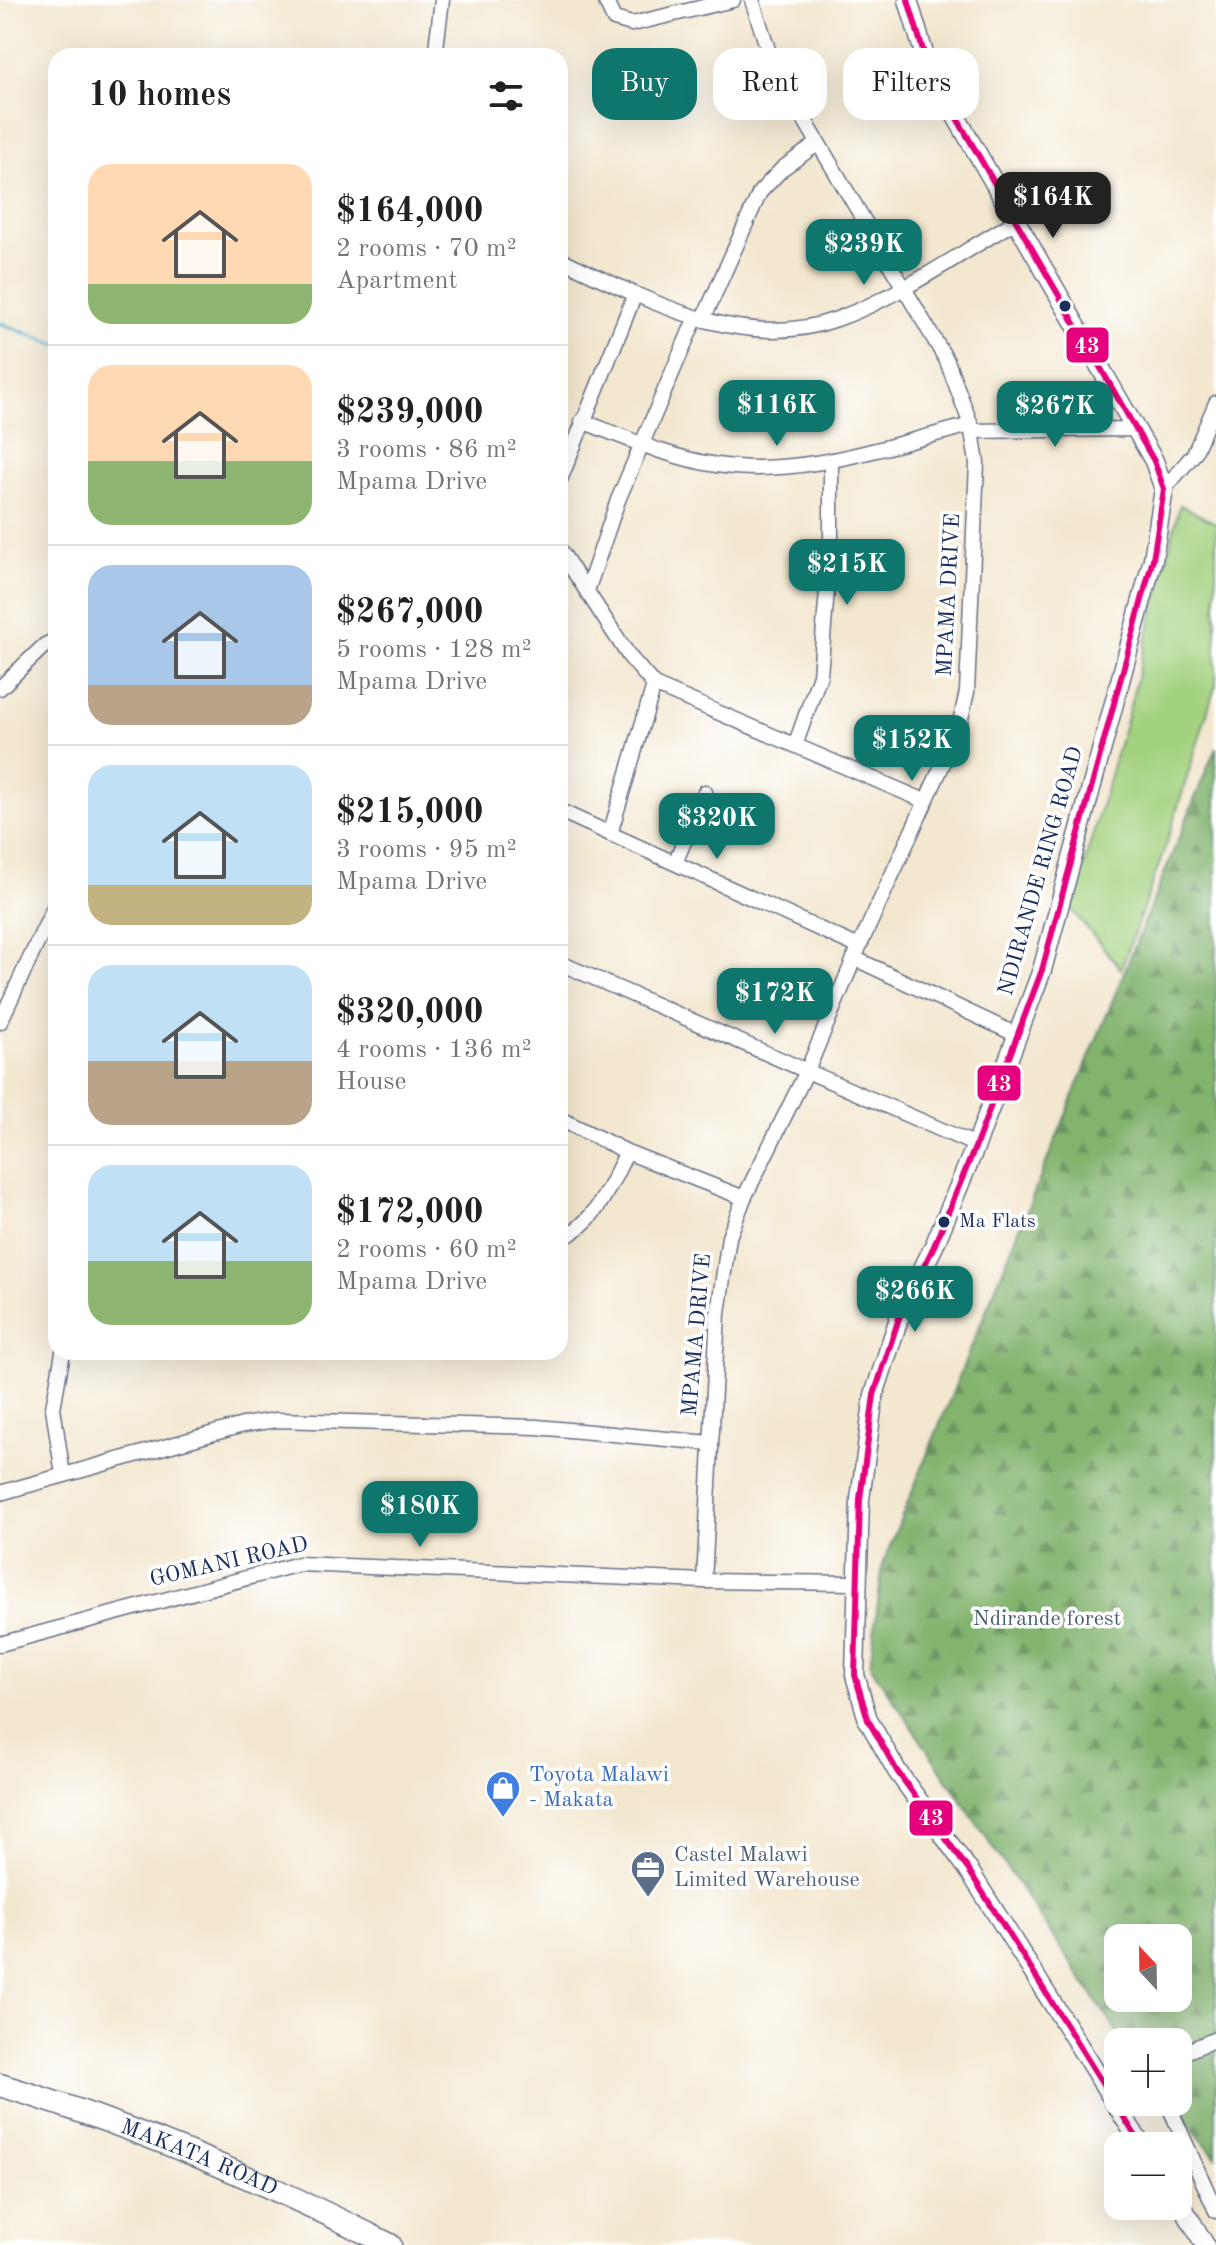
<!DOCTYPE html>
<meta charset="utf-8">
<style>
body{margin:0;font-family:"Old Standard TT",serif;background:#f6f6f6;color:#202124;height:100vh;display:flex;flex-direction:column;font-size:30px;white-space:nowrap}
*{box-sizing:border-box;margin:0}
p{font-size:26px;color:#757577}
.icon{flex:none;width:44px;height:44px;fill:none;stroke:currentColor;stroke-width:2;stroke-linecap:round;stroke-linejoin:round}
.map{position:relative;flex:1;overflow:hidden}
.sheet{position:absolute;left:48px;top:48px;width:520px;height:1312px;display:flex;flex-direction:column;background:#fff;border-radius:24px;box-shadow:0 8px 32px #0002}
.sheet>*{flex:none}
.hud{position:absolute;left:592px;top:48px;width:504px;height:72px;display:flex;gap:16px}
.needle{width:52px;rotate:338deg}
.buttons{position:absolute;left:1104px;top:1924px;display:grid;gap:16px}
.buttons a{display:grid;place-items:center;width:88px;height:88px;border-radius:16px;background:#fff;box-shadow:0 8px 32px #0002;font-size:40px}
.price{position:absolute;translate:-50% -68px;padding:0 18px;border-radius:16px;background:#0f766e;color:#fff;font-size:26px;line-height:52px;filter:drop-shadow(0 2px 4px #0008)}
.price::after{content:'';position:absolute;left:50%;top:48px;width:24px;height:18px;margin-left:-12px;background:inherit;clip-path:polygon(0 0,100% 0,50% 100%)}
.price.active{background:#222;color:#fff}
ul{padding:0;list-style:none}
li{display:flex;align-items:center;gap:24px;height:200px;padding:0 40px}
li+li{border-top:2px solid #e0e0e0}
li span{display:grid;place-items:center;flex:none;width:224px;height:160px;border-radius:24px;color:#555}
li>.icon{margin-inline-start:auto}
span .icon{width:96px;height:96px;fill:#fffc;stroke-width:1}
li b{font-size:34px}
h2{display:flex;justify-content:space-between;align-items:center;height:96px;padding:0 40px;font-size:34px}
.pill{padding:0 28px;border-radius:24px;background:#fff;box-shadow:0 8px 32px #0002;font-size:28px;line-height:72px}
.pill.active{background:#0f766e;color:#fff}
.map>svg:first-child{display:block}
.green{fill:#a3d27f;stroke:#5f806e;stroke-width:2}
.forest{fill:url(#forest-firs);stroke:#4e7266;stroke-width:2;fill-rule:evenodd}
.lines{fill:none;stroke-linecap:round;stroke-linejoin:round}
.stream{stroke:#56b4d4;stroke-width:4}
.street-casing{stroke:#676f86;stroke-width:17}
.secondary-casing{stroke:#676f86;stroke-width:21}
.primary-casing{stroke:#676f86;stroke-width:25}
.street{stroke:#fff;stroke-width:14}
.secondary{stroke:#fff;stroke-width:18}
.primary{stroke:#fff;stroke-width:22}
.bus-1-casing{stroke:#fff;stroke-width:12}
.bus-1{stroke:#e5007d;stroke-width:6}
.bus-dot{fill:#1b2f5e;stroke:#fff;stroke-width:3}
.labels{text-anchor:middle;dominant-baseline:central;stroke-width:7;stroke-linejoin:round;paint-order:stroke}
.bus-label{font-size:20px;fill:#1b2f5e;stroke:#fff;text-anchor:start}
.street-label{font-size:22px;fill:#1b2f5e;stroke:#fff}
.park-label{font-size:22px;fill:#446068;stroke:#fff}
.shop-label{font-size:22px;fill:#366cbe;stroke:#fff;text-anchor:start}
.service-label{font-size:22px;fill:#4e5e75;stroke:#fff;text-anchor:start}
.line-badge{stroke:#fff;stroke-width:3}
.badge-label{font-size:22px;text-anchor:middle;font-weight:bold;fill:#fff}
</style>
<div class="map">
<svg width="1216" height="2245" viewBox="0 0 1216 2245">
<defs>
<pattern id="forest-firs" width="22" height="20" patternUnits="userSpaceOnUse" patternTransform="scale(2)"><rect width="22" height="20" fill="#82b46e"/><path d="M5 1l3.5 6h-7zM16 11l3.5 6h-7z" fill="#6a935e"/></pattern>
</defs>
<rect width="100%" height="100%" fill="#fff"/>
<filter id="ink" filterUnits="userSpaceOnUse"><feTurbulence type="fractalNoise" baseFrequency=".0125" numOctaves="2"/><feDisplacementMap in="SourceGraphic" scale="16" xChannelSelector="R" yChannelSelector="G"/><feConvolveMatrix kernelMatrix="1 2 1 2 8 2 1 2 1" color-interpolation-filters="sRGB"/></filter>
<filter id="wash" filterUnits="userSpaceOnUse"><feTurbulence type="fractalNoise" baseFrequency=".006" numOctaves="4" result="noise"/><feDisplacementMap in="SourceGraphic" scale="32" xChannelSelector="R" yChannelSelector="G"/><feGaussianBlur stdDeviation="1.8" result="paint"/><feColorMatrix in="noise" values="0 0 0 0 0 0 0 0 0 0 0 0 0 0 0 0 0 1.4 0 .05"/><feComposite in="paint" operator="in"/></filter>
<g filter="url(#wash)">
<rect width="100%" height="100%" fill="#f3e7cf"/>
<path class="green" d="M1180,505L1216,523V684L1166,845L1121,969L1071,909L1129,710Z"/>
<path class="forest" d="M1216,747V2157L1170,2102H1178V2042H1124L870,1665L883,1563ZM1118,1938H1178V1998H1118Z"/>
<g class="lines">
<path class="stream" d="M0,323L56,345"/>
</g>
</g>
<g filter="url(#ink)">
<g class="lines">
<g class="street-casing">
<path id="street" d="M605,0L614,19L632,24L733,0
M435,56L442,0
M560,259C644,298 742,354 837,319C901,296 960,253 1018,220
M703,320L760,192L783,168L817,144
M582,421C626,438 670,458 717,465C803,478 889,445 971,425
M973,431L1137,429
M560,480L635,294
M1164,489L1194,454L1216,403
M560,550L629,656L654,685L925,801
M587,591L618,500L696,317
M0,688L45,645L56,640
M796,743L820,675L831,541V460
M560,811L859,947
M610,834L654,685
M675,863L705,792
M854,958L1017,1035
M560,963L976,1145
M0,1022L56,903
M560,1119L627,1152L744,1198
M560,1239C597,1223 609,1186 627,1152
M63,1352L53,1408L63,1475
M0,1493L243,1425L276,1420L537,1427L710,1443
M704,1581L718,1313L729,1237L744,1198L807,1071L859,947L958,731L967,692L977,463L971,425L947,361L774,68L752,0
M0,1644L299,1564L704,1581L856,1583
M1178,2055L1216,2039
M1167,2102L1216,2211
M1123,2117L1138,2102"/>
</g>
<g class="secondary-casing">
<path id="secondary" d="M908,0L925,57L950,106L1154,461L1164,489L1153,559L1042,970L976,1145L934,1246L900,1315L874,1395L860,1499L855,1675L868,1720L897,1771L970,1872L1142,2146
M1178,2199L1205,2245"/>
</g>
<g class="primary-casing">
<g id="primary">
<path id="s1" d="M0,2085C135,2126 264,2181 390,2245"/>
</g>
</g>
<use href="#street" class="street"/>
<use href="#secondary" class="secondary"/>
<use href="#primary" class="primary"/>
<g class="bus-1-casing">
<path id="bus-1" d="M908,0L925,57L950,106L1154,461L1164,489L1153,559L1042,970L976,1145L934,1246L900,1315L874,1395L860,1499L855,1675L868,1720L897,1771L970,1872L1142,2146"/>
</g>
<use href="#bus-1" class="bus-1"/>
</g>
</g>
<defs>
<g id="shop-pin" transform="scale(1.8)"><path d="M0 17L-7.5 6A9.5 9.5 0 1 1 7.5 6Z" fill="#3f7fe0" stroke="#fff"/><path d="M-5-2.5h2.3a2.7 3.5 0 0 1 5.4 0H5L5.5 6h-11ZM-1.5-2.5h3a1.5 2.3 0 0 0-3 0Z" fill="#fff"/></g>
<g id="office-pin" transform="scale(1.8)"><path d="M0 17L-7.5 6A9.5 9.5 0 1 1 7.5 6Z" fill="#5c6f8a" stroke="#fff"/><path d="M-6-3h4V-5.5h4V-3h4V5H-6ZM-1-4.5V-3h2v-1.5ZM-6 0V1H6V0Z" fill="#fff"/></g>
</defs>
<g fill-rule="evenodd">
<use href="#shop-pin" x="503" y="1788"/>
<use href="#office-pin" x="648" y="1868"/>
</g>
<g class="bus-dot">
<circle cx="1065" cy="306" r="7"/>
<circle cx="944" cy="1222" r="7"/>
</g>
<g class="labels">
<g class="bus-label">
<text x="959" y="1222">Ma Flats</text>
</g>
<g class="street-label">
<text transform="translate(949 595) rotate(-87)">MPAMA DRIVE</text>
<text transform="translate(1041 871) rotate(-74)">NDIRANDE RING ROAD</text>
<text transform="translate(697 1335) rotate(-85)">MPAMA DRIVE</text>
<text transform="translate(229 1562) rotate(-13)">GOMANI ROAD</text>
<text stroke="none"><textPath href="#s1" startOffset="212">MAKATA ROAD</textPath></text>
</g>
<g class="park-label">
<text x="1047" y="1619">Ndirande forest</text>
</g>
<g class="shop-label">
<text x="529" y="1775">Toyota Malawi<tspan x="529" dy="25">- Makata</tspan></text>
</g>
<g class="service-label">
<text x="674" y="1855">Castel Malawi<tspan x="674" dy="25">Limited Warehouse</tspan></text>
</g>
</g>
<g class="line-badge">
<rect x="1065" y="326" width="45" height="38" rx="8" fill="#e5007d"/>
<rect x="976" y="1064" width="46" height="38" rx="8" fill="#e5007d"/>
<rect x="908" y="1799" width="46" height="38" rx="8" fill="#e5007d"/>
</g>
<g class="badge-label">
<text x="1087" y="353">43</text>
<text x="999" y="1091">43</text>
<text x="931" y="1825">43</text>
</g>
</svg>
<div class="buttons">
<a><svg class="needle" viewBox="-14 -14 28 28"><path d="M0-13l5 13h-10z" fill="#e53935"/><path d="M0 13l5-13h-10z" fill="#757577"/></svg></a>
<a>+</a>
<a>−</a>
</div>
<b class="price active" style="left:1053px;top:240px">$164K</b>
<b class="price" style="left:864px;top:287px">$239K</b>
<b class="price" style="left:777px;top:448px">$116K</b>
<b class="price" style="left:1055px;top:449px">$267K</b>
<b class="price" style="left:847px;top:607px">$215K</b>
<b class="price" style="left:912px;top:783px">$152K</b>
<b class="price" style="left:717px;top:861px">$320K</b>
<b class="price" style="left:775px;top:1036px">$172K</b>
<b class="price" style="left:915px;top:1334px">$266K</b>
<b class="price" style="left:420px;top:1549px">$180K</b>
<div class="hud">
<a class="pill active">Buy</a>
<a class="pill">Rent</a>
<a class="pill">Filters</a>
</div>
<section class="sheet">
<h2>10 homes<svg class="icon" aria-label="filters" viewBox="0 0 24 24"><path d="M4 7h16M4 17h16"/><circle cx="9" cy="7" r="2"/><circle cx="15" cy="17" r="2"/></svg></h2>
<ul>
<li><span style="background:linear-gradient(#ffd9b3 75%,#8fb573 0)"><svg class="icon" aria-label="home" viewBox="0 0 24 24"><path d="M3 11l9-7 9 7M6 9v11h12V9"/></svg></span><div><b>$164,000</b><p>2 rooms · 70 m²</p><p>Apartment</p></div></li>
<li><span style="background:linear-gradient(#ffd9b3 60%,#8fb573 0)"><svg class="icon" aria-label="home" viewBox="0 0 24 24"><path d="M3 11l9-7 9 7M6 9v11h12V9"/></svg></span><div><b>$239,000</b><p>3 rooms · 86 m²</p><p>Mpama Drive</p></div></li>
<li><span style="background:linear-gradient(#a9c7e8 75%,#b9a48a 0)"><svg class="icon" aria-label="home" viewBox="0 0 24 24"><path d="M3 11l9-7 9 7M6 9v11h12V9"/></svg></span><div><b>$267,000</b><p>5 rooms · 128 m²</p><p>Mpama Drive</p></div></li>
<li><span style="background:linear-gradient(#bfe0f5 75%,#c2b280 0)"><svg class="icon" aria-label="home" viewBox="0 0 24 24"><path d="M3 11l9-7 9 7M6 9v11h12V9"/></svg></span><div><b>$215,000</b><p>3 rooms · 95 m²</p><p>Mpama Drive</p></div></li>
<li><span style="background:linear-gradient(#bfe0f5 60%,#b9a48a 0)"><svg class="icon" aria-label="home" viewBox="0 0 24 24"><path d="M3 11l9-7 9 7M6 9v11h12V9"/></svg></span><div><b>$320,000</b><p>4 rooms · 136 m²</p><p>House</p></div></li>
<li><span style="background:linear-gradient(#bfe0f5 60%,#8fb573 0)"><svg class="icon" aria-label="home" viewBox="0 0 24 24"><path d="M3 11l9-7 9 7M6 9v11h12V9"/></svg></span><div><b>$172,000</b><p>2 rooms · 60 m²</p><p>Mpama Drive</p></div></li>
</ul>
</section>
</div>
